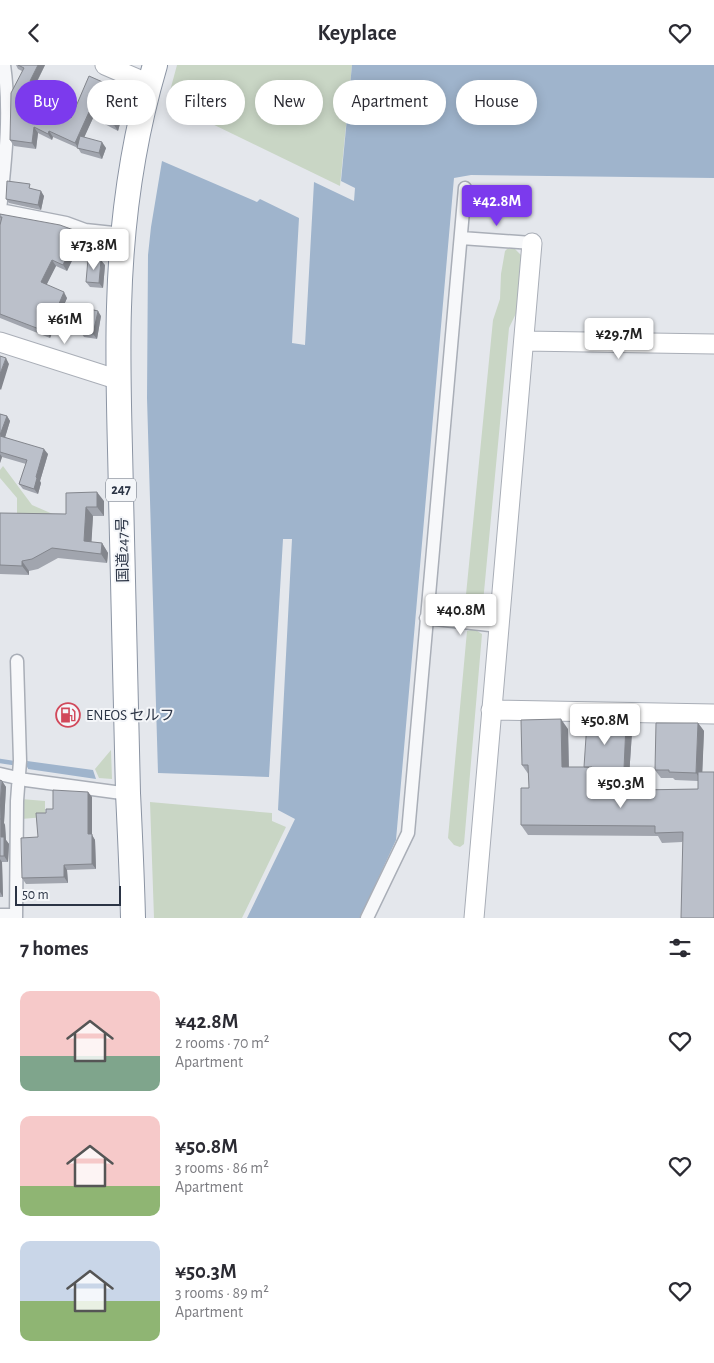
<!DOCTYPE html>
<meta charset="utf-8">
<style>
body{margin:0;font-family:"Alegreya Sans","Noto Sans JP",sans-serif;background:#f2f2f3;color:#2b2b33;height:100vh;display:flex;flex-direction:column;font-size:19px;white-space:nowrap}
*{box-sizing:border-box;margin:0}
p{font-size:16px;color:#7c7c81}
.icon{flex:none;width:28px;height:28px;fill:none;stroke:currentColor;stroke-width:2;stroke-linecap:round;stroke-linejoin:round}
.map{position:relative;height:853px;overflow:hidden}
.drawer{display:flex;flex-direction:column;background:#fff;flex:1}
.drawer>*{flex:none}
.guide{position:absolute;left:15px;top:15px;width:685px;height:45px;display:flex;gap:10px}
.scale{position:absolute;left:15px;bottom:12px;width:106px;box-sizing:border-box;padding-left:5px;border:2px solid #2b3445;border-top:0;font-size:14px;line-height:18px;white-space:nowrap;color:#2b3445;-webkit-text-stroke:4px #f4f6f9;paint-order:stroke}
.price{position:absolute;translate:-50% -42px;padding:0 11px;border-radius:5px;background:#fff;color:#222;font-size:16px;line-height:32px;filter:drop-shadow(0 1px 2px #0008)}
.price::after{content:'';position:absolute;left:50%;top:30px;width:15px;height:11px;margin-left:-8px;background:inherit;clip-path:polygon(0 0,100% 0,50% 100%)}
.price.active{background:#7c3aed;color:#fff}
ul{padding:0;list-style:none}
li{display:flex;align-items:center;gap:15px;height:125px;padding:0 20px}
li span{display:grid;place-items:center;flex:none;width:140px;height:100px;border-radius:10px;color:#555}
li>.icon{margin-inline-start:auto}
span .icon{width:60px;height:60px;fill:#fffc;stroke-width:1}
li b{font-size:21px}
h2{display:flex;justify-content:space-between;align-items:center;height:60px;padding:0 20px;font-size:21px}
.tag{padding:0 18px;border-radius:22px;background:#fff;box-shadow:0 2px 12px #0003;font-size:18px;line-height:45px}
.tag.active{background:#7c3aed;color:#fff}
header{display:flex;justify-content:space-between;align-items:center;height:65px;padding:0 20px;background:#fff;font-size:22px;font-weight:700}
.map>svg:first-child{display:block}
.green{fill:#c9d6c5}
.water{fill:#9fb4cc}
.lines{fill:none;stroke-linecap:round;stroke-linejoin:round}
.stream{stroke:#9fb4cc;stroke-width:4.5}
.street-casing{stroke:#a9aeb7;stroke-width:15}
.secondary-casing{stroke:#a9aeb7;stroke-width:21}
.highway-casing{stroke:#8b94a3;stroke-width:26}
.street{stroke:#f7f8fa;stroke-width:12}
.secondary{stroke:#fff;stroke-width:19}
.highway{stroke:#fff;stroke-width:24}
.wall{fill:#a1a5ae}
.shaded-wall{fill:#83868d}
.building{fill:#bbc0ca;stroke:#83868d}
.labels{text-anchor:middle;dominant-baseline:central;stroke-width:4;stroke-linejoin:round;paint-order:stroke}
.shield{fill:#f4f6f9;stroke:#676e7b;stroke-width:1}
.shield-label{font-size:14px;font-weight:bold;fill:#2b3445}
.street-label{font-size:15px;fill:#2b3445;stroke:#f4f6f9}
.poi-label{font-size:15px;fill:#2b3445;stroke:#f4f6f9;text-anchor:start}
</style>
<header><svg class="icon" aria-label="back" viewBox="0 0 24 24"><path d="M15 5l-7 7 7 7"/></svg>Keyplace<svg class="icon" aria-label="heart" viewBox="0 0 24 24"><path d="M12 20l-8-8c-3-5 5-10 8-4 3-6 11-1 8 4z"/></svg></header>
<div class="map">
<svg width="714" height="853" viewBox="0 0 714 853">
<rect width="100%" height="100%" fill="#e4e7ec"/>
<path class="green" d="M177,0H352L340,121L167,37Z
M507,184H515L521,190L520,240L509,263L482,548L472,550H464L493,255L500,234L501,209L505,186Z
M3,401L32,440L62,453L0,450H17V433L0,413V405Z
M474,564L482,569L464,779L460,782L454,780L448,773L467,566Z
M111,685L112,714L99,713L95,704Z
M21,734L45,736V752L21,754Z
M150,737L272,748V756L286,762L242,853H154Z"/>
<path class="water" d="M352,0H714V113L471,110L454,113L396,775L360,853H247L295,754L278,745L292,474H283L269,712L158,708L147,333L148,190L151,162L162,96L257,137L260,134L299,153L292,278L305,280L314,117L354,136L355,123L341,116Z
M27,696L93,705L96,714L28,704Z"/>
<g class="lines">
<path class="stream" d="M0,696L33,701"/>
<g class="street-casing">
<path id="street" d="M0,145C5,97 11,48 4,0
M0,145L66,158L85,165L123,169
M461,173L532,178
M426,553L499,561
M0,709L26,715L129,729
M0,850H16
M16,853L17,736L20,696L17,596
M367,853L408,768L465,123"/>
</g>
<g class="secondary-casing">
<path id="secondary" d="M105,0L149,19
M524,276L714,279
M0,277L119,315
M491,645L714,649
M474,853L532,178"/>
</g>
<g class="highway-casing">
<path id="highway" d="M133,853C132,811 130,770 128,728C126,629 124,530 121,431C120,368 117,305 119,242C121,161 132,78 155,0"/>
</g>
<use href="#street" class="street"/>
<use href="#secondary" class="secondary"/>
<use href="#highway" class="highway"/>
</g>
<path class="wall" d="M16,0H45L36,19L71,53L127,32L118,66L93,53L84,72L106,83L102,94L81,88L78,83L53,72L52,75L38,68L36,84L14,81L10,75L22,6L18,4Z
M33,124L44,131L41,145L9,138L6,134Z
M0,149L79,167L83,173L67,206L56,201L46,220L67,233L50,273L0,253Z
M105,200L103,223L90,222L86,217Z
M101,251L97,274L84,272L80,266Z
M0,349L7,351L10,356L5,372L48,389L40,416L41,418L38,429L23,424L19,419L26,399L2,392L0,398Z
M104,436V451H93L91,477L102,478L108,488L107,498L58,493L38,504L29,506V510L0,509V448L66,449Z
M698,658L704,666L702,707H714L682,777L662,778L658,771L528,770L521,760L529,723V710L522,700L568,664L569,702H584L626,659L632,667L629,712L598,711L599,724H638V725L698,724V716L675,715L673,713H661L655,705Z
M0,715L2,716L6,722L4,758L5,760L6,775L9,779L8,797H2L3,832H0Z
M88,727L92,732V770L95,775L96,804L67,805L68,818L26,819L22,813L38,772L46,748Z"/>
<path class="shaded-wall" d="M38,0H45L34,22L30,16Z
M123,26L127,32L118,66L114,60Z
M89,47L93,53L79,84L75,78Z
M34,62L38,68L36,84L32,78Z
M49,66L53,72L52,75L48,69Z
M102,77L106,83L102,94L99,88Z
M41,126L44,131L41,145L38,140Z
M79,167L83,173L67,206L63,200Z
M52,195L56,201L45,223L41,217Z
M101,195L105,200L103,223L99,218Z
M64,227L67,233L50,273L47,267Z
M98,246L101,251L97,274L93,269Z
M6,293L9,299L1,325L0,324V309Z
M7,351L10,356L4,376L0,370Z
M44,384L48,389L40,416L41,418L38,429L34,424L36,412Z
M0,389L2,392L0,398Z
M97,427L104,436V451L97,442Z
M86,442L93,451L91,486L84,476Z
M102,478L108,488L107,498L101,489Z
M22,496L29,506V510L22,501Z
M561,654L568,664L569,712L562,702Z
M698,658L704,666L702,716L696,708Z
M626,659L632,667L629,712L624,704Z
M592,702L598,712L599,734L592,724Z
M2,716L6,722L4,758L5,760L6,775L9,779L8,797L4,791L1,772L0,740Z
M88,727L92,732V770L95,775L96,804L92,799L88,769Z
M0,794L2,797L3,832L0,827Z
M64,800L67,805L68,818L64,812Z"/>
<path class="building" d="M18,0H38L30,16L45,23L71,53L89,11L123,26L114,60L89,47L75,78L49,66L48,69L34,62L32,78L10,75L11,28L24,3Z
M80,71L102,77L99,88L77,83Z
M7,116L30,119L29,123L41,126L38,140L6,134Z
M0,149L60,160L79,167L63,200L52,195L41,217L64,227L47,267L0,249V160L2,152H0Z
M88,194L101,195L99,218L86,217Z
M85,243L98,246L93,269L80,266Z
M0,291L6,293L0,309Z
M0,349L7,351L0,370Z
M0,371L44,384L36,412L37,413L34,424L19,419L27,395L0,387Z
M97,427V442H86L84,476L102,478L101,489L52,483L32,494L22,496V501L0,500V448L66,449V428Z
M561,654L562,702H592V724H638V725L698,724V707H714V853H681L683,767L655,768V761L521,760V723H529L528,700H522L521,655Z
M587,657L626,659L624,704L584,702Z
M656,658H698L696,708L669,707V705H655Z
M0,715L2,716L0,740Z
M53,725L88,727V769H92V799L64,800V812L22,813L21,773L38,772L36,748H46V744H53Z
M0,754H1V772H4V791H0Z"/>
<defs>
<g id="fuel-ring" transform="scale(1.25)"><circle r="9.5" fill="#f4f6f9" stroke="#d1495b" stroke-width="1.5"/><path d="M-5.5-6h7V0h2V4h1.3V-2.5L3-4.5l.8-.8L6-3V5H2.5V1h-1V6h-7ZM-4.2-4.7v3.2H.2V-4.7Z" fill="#d1495b"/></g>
</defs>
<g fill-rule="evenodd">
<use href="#fuel-ring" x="68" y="650"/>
</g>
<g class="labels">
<rect class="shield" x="106" y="413.5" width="30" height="23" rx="4"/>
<g class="shield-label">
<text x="121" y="425">247</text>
</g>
<g class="street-label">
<text transform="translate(123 485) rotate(-91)">国道247号</text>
</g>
<g class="poi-label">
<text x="86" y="650">ENEOS セルフ</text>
</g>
</g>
</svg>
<div class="scale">50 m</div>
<b class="price active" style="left:497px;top:162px">¥42.8M</b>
<b class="price" style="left:94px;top:206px">¥73.8M</b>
<b class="price" style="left:65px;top:280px">¥61M</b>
<b class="price" style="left:619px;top:295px">¥29.7M</b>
<b class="price" style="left:461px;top:571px">¥40.8M</b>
<b class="price" style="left:605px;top:681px">¥50.8M</b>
<b class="price" style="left:621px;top:744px">¥50.3M</b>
<div class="guide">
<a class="tag active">Buy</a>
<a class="tag">Rent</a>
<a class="tag">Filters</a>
<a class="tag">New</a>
<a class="tag">Apartment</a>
<a class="tag">House</a>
</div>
</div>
<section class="drawer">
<h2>7 homes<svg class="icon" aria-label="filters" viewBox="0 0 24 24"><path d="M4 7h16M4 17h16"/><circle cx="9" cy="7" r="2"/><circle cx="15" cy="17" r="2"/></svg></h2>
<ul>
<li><span style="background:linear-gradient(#f6c9c9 65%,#7fa58c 0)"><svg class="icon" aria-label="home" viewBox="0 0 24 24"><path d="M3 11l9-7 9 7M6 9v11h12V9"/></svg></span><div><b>¥42.8M</b><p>2 rooms · 70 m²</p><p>Apartment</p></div><svg class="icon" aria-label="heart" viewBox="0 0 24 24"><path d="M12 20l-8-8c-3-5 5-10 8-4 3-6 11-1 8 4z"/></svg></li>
<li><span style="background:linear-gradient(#f6c9c9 70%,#8fb573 0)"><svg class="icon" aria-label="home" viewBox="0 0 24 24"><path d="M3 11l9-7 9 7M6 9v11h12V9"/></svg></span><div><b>¥50.8M</b><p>3 rooms · 86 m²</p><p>Apartment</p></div><svg class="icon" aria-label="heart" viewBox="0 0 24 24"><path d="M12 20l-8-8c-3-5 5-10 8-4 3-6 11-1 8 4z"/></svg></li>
<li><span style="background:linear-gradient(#c9d6e8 60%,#8fb573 0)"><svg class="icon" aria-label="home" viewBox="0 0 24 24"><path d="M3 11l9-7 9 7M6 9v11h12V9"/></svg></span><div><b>¥50.3M</b><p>3 rooms · 89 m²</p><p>Apartment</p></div><svg class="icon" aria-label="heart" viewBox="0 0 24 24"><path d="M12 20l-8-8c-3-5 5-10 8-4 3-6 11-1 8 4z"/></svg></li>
</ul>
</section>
